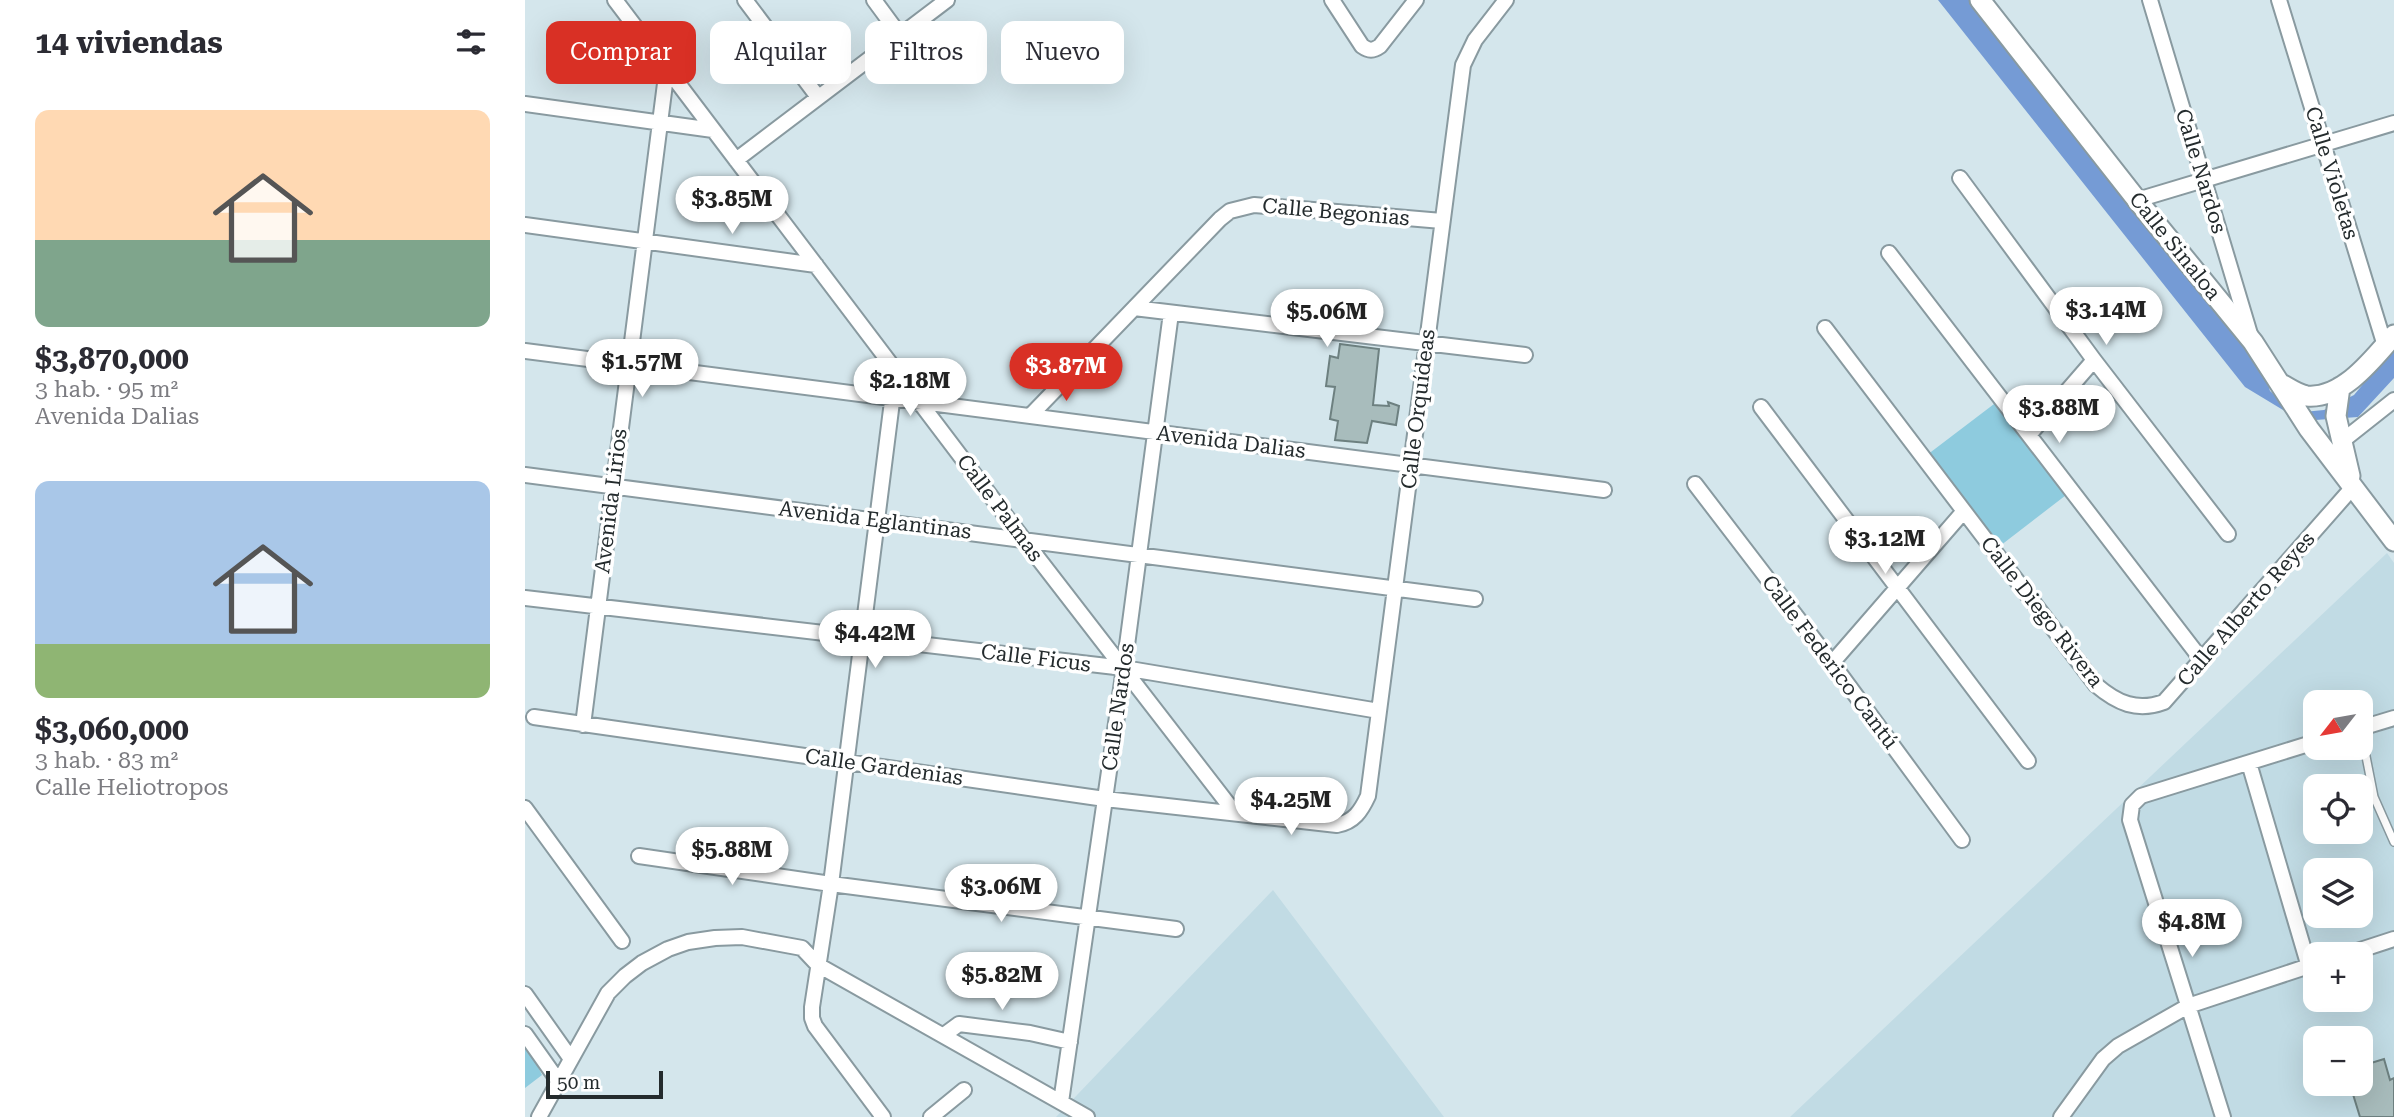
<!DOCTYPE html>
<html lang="es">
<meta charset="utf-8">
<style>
body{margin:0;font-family:"Roboto Serif",serif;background:#f7f7f7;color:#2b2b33;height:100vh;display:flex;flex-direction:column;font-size:26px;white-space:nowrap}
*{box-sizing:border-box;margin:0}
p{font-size:23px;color:#7c7c81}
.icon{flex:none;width:38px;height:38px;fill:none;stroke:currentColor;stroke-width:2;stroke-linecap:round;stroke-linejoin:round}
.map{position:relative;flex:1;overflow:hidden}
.side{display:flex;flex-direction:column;background:#fff;width:525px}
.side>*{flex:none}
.hud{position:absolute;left:21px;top:21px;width:665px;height:63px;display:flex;gap:14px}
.needle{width:46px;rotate:239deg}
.fabs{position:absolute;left:1778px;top:690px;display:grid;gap:14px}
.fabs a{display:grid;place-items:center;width:70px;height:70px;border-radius:14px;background:#fff;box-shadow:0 7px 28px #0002;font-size:35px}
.scale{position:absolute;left:21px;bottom:18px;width:117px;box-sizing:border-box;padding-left:7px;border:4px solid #242b2d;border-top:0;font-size:19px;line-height:24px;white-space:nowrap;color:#242b2d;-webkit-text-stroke:5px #fff;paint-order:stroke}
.price{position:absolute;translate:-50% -60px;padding:0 16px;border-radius:24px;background:#fff;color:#222;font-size:23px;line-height:46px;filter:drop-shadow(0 2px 4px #0008)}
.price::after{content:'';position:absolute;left:50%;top:42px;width:21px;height:16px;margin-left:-10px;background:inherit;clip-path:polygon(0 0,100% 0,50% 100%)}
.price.on{background:#d93025;color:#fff}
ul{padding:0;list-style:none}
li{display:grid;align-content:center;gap:14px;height:371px;padding:0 35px}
li span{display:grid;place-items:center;height:217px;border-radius:14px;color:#555}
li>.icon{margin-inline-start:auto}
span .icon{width:126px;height:126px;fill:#fffc;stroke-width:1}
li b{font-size:30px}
h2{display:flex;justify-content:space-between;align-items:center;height:84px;padding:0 35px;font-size:30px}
.pill{padding:0 24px;border-radius:14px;background:#fff;box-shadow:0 7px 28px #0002;font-size:24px;line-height:63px}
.pill.on{background:#d93025;color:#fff}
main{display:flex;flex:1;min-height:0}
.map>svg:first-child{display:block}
.built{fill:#c1dbe4;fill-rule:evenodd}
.green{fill:#8ecbde}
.water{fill:#759bd5}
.building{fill:#a8bcbc;stroke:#6d8080;stroke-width:2}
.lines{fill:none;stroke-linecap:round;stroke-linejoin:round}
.lane-casing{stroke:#899aa0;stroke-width:10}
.street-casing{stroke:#899aa0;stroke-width:18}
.secondary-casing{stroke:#899aa0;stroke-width:23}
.lane{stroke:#fff;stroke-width:7}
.street{stroke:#fff;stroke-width:14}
.secondary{stroke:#fff;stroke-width:19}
.labels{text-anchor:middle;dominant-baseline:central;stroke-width:7;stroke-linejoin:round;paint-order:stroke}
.street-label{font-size:21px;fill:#242b2d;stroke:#fff}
</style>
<main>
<section class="side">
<h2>14 viviendas<svg class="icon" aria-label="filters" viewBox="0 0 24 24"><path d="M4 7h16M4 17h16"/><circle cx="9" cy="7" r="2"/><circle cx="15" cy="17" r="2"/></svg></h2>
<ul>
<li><span style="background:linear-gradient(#ffd9b3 60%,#7fa58c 0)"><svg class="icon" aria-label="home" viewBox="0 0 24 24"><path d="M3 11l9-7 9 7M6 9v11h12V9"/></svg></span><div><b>$3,870,000</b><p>3 hab. · 95 m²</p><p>Avenida Dalias</p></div></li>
<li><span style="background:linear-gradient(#a9c7e8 75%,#8fb573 0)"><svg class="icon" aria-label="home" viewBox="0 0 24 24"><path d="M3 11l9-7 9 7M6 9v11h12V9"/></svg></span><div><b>$3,060,000</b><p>3 hab. · 83 m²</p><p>Calle Heliotropos</p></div></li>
</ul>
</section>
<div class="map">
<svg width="1869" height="1117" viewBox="0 0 1869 1117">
<rect width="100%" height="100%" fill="#d4e6ec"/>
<path class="built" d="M1862,553L1869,563V1117H1265ZM1790,702H1836V747H1790ZM1790,786H1836V831H1790ZM1790,870H1836V915H1790ZM1790,954H1836V999H1790ZM1790,1038H1836V1083H1790Z
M748,890L919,1117H531Z"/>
<path class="green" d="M1473,401L1545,492L1471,549L1398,458Z
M0,1040L17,1075L0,1088Z"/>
<path class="water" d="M1413,0H1445L1739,370L1745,391L1758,402L1778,412L1799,410L1829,395L1869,347V378L1833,417L1776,421L1720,387Z"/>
<path class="building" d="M815,344L854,349L848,405L864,406L863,402L874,406L871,425L847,421L842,443L810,440L813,421L805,419L810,387L801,386L805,356L813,358Z
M1859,1059L1865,1080L1869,1078V1117H1835L1827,1091L1829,1089L1827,1083H1836V1066Z"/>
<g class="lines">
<g class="lane-casing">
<path id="lane" d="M1836,731L1849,797L1869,842"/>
</g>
<g class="street-casing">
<path id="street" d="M90,0L499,540L710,813
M220,0L293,97
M349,0L402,72
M807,0L837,46C844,51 848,51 855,46L891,0
M1625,0L1725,334
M1754,0L1860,346
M0,104L188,130
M211,160L422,0
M1435,178L1569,360L1703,534
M1612,200L1869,123
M0,225L291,265
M1364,253L1676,659
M609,308L1000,355
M1300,328L1571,685C1592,703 1612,712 1639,702L1828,487
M0,351L1079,490
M1236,407L1503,761
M505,416L695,219L705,211L729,205L917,221
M1504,435L1569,360
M1816,442L1869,400
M0,475L950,599
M1170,484L1307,663L1437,840
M0,598L599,668L854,711
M1307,663L1439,511
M9,717L580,799L812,825C829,822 836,811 843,796L938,65L950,40L981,0
M58,725L142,68
M1836,728L1869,718
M1724,763L1784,967
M0,808L97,941
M114,856L306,884L651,929
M1823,954L1869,939
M0,994L46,1059
M0,1034L34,1082
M419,1035L434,1024L505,1033L545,1042
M536,1102L599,668L646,313
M14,1117L83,993L100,976L117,963L143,949L163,942L190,938L217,937L277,948L293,965L562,1117
M358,1117L290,1026L287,1018V1007L306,884L371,370
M406,1117L439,1090
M1536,1117L1578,1059L1593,1046L1663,1006L1790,964
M1698,1117L1605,820L1607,805L1616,796L1790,742"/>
</g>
<g class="secondary-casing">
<path id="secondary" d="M1455,0L1612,200L1728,342L1784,429L1869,541
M1758,385C1765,389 1774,395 1782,396C1818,399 1848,359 1869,335
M1815,387L1811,416L1825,476"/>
</g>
<use href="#lane" class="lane"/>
<use href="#street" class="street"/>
<use href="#secondary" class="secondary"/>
</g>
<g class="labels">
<g class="street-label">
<text transform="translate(1676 171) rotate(73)">Calle Nardos</text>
<text transform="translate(1807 173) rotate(73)">Calle Violetas</text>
<text transform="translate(811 212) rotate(5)">Calle Begonias</text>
<text transform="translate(1650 246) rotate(51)">Calle Sinaloa</text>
<text transform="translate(893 409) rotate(-83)">Calle Orquídeas</text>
<text transform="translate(706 442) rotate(7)">Avenida Dalias</text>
<text transform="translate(86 501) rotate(-83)">Avenida Lirios</text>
<text transform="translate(475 508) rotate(53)">Calle Palmas</text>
<text transform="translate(350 520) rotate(7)">Avenida Eglantinas</text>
<text transform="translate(1721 609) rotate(-49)">Calle Alberto Reyes</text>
<text transform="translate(1517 612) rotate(52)">Calle Diego Rivera</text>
<text transform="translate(511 658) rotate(7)">Calle Ficus</text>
<text transform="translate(1305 662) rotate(53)">Calle Federico Cantú</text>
<text transform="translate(593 707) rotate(-82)">Calle Nardos</text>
<text transform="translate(359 767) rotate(8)">Calle Gardenias</text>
</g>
</g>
</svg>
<div class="fabs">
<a><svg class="needle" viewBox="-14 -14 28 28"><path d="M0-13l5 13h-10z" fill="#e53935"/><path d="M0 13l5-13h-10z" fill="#7c7c81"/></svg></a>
<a><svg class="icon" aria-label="locate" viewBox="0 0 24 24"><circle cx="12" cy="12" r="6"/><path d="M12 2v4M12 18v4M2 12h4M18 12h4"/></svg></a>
<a><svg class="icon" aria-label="layers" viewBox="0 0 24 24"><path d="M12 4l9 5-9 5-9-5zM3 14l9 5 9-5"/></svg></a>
<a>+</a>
<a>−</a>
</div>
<div class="scale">50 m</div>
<b class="price" style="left:207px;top:236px">$3.85M</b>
<b class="price" style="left:1581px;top:347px">$3.14M</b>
<b class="price" style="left:802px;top:349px">$5.06M</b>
<b class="price" style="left:117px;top:399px">$1.57M</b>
<b class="price on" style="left:541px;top:403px">$3.87M</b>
<b class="price" style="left:385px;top:418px">$2.18M</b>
<b class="price" style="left:1534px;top:445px">$3.88M</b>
<b class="price" style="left:1360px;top:576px">$3.12M</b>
<b class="price" style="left:350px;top:670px">$4.42M</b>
<b class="price" style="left:766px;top:837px">$4.25M</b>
<b class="price" style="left:207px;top:887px">$5.88M</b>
<b class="price" style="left:476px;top:924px">$3.06M</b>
<b class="price" style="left:1667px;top:959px">$4.8M</b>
<b class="price" style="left:477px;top:1012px">$5.82M</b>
<div class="hud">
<a class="pill on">Comprar</a>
<a class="pill">Alquilar</a>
<a class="pill">Filtros</a>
<a class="pill">Nuevo</a>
</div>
</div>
</main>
